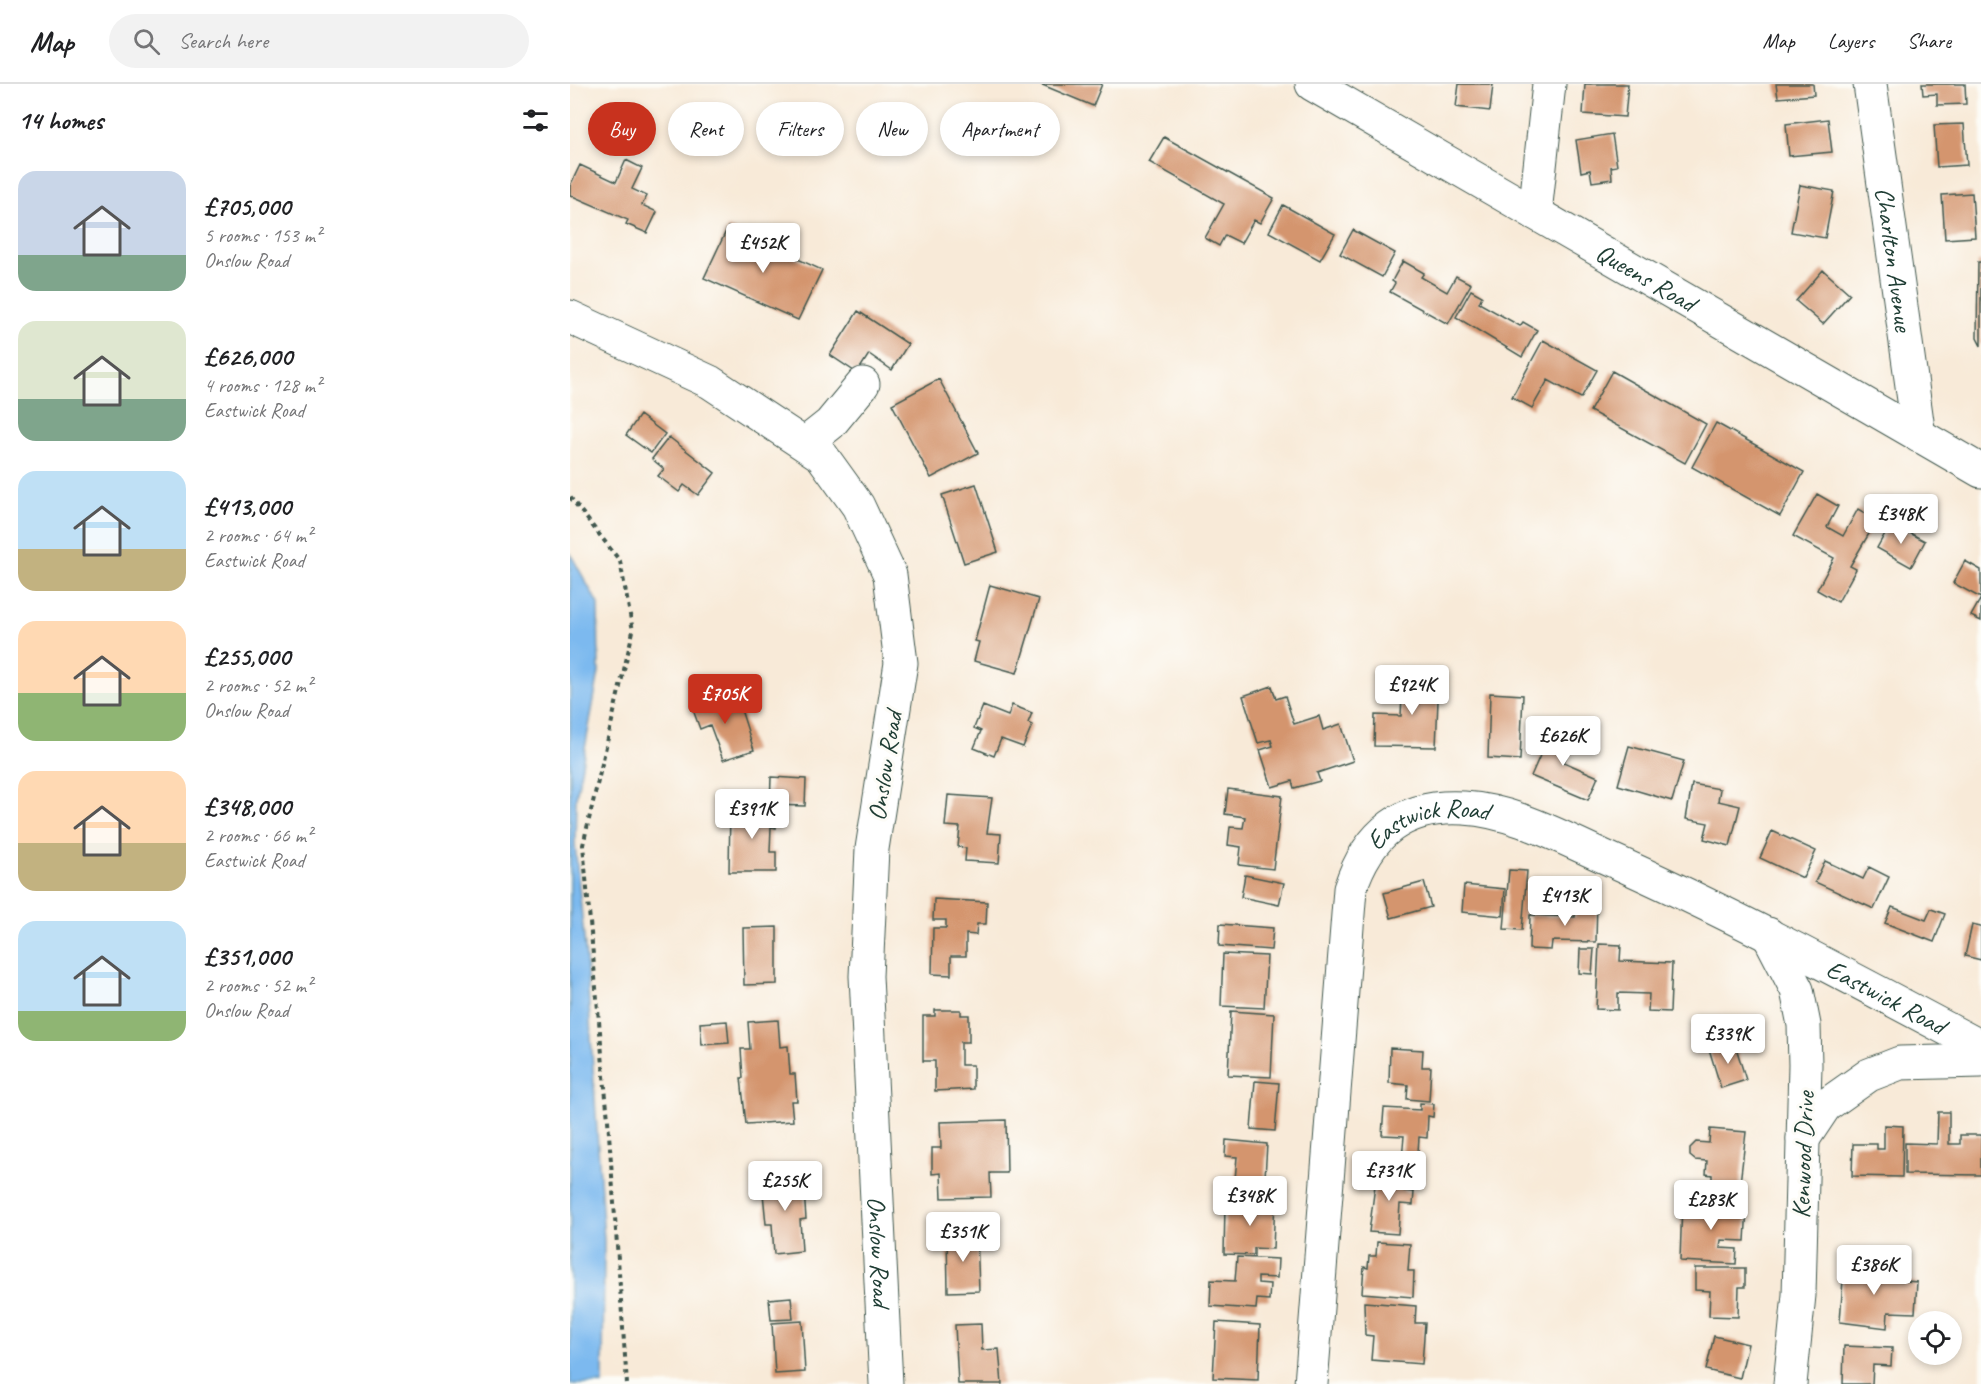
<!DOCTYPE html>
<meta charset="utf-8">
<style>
body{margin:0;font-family:Caveat,sans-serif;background:#f2f2f2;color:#202124;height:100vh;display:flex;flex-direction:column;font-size:22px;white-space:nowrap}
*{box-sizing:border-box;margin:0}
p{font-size:20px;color:#757577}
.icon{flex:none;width:33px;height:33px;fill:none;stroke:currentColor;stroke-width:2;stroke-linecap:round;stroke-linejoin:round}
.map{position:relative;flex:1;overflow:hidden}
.details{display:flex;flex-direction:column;background:#fff;width:570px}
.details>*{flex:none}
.hud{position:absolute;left:18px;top:18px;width:570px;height:54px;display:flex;gap:12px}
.tools{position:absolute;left:1338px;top:1227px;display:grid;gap:12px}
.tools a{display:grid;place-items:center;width:54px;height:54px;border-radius:50%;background:#fff;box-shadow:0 3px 9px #0003;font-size:30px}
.price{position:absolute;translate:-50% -51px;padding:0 14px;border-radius:6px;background:#fff;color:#222;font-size:20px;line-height:39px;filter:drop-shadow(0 2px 3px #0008)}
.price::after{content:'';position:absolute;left:50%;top:36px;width:18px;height:14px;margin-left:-9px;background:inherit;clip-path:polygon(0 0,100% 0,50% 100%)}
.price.on{background:#c8321e;color:#fff}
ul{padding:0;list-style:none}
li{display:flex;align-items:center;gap:18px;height:150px;padding:0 18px}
li span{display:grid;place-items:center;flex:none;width:168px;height:120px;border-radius:18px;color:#555}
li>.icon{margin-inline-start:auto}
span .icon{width:72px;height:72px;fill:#fffc;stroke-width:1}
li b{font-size:26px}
h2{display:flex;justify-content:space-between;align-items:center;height:72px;padding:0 18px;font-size:26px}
.pill{padding:0 21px;border-radius:27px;background:#fff;box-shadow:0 3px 9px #0003;font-size:21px;line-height:54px}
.pill.on{background:#c8321e;color:#fff}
header{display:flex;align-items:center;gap:36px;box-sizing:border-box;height:84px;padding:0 30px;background:#fff;border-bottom:2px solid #e0e0e0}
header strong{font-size:28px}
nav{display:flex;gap:33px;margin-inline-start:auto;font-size:21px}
.search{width:420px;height:54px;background:#f2f2f2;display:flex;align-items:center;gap:15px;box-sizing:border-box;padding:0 21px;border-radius:33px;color:#757577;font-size:22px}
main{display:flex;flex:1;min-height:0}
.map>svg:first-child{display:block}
.water{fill:#7cb9ef;stroke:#4e7b92;stroke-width:1.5}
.building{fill:#d4956e}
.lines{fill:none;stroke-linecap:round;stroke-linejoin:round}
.minor-casing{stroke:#40574d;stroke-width:35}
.major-casing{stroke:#40574d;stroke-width:35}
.path{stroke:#40574d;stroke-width:4;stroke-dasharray:4.5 4.5;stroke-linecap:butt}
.minor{stroke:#fff;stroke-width:33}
.major{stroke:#fff;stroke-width:33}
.labels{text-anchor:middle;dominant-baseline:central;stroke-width:6;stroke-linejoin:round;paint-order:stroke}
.street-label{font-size:26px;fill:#1f3d34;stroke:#fdfcf7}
</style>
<header>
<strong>Map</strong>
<div class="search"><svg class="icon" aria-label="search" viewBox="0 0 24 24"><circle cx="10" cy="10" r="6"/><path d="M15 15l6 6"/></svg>Search here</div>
<nav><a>Map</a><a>Layers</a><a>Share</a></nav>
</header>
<main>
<section class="details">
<h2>14 homes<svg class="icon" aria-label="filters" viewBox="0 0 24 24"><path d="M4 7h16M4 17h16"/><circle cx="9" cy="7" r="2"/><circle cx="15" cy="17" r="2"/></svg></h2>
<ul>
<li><span style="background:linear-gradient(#c9d6e8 70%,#7fa58c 0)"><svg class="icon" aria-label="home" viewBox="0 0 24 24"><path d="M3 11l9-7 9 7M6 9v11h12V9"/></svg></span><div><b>£705,000</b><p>5 rooms · 153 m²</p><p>Onslow Road</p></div></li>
<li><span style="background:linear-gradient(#dfe7d0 65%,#7fa58c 0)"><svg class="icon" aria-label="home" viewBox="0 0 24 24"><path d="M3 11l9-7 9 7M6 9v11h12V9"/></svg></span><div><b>£626,000</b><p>4 rooms · 128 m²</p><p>Eastwick Road</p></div></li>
<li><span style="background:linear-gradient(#bfe0f5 65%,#c2b280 0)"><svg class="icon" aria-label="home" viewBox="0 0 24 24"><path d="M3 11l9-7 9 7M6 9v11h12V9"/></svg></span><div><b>£413,000</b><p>2 rooms · 64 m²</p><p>Eastwick Road</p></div></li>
<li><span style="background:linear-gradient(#ffd9b3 60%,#8fb573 0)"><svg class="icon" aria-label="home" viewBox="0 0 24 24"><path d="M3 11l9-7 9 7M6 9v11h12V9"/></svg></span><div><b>£255,000</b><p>2 rooms · 52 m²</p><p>Onslow Road</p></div></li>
<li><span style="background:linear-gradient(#ffd9b3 60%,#c2b280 0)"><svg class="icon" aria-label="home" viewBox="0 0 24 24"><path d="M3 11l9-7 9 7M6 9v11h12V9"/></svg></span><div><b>£348,000</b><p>2 rooms · 66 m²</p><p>Eastwick Road</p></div></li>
<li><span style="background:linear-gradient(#bfe0f5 75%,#8fb573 0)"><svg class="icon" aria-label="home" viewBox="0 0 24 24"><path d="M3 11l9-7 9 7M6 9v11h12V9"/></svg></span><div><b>£351,000</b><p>2 rooms · 52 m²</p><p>Onslow Road</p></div></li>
</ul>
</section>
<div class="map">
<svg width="1411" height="1300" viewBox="0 0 1411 1300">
<rect width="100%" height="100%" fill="#fdfcf7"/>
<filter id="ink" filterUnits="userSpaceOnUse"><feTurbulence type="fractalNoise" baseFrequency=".0167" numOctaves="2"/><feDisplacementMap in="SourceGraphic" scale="12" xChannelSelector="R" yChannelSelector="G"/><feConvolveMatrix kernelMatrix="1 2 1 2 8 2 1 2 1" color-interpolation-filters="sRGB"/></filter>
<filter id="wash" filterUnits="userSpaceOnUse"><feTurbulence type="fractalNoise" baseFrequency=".008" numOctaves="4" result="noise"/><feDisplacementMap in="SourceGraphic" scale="24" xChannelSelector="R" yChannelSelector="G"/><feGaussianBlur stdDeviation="1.35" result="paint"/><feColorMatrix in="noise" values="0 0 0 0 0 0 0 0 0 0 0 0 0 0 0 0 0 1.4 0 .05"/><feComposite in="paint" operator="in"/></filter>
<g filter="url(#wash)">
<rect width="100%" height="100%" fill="#f8ead8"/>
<path class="water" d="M0,469L28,520L29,588L6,714L5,761L16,874L34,1156L33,1300H0Z"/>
<g id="blocks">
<path class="building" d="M470,0H532L523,22Z
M889,0H923L920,27L886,23Z
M1015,0H1058L1055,33L1013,30Z
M1206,0H1243L1244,11L1208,14Z
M1352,0H1395L1396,20L1367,21V10L1353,11Z
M1258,35L1262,68L1219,72L1216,40Z
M1394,40L1397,81L1367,83L1364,41Z
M1042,50L1047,82L1041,83L1042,95L1022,98L1020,86L1011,88L1006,56Z
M594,53L704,114L690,139L684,136L671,159L655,151L649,162L635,154L654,120L579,78Z
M56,76L72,84L62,105L77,112L72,121L87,128L77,149L56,140L58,136L0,111V102L10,81L46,98Z
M1230,101L1264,107L1255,154L1221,148Z
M1402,109L1405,153L1375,155L1372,111Z
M713,121L765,150L750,176L699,148Z
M158,143L252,186L228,236L134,194Z
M783,146L825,169L812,193L770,170Z
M833,177L854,189L851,193L877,208L886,192L901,200L878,240L820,208L825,199L822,197Z
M1408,178H1411V262L1407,254Z
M1253,186L1280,210L1253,240L1226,217Z
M901,206L912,212L909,219L950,242L953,238L967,246L952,273L886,233Z
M288,227L338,260L322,286L299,270L287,289L260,271Z
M973,256L1027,286L1011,314L978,296L962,324L942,313Z
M1042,287L1136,340L1115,379L1020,327Z
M369,295L408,369L361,394L322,320Z
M70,331L95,350L81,369L56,351Z
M1146,339L1234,388L1210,432L1122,383Z
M99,353L145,389L128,411L114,401L109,408L88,392L94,385L82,375Z
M406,400L428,468L394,479L372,411Z
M1247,410L1268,422L1257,443L1273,452L1288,425L1307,436L1280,482L1286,485L1268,518L1247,506L1264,474L1223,452Z
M1321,439L1355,457L1341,483L1307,464Z
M1395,477L1411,486V537L1401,532L1411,514L1383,499Z
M420,501L469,515L447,589L404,577L409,558L405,557Z
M833,592L869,593L866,663L804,662L805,631L831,632Z
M702,602L706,615L715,612L724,640L749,632L753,646L771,640L783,677L747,689L750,697L724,704L722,697L702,703L690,666L703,662L701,656L688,659L673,612Z
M165,607L184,666L153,676L140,641L130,645L122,623Z
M920,609L953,611L950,676L918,674Z
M442,621L462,629L458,639L462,641L453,663L431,655L424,672L404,664L411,647L404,644L413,622L438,632Z
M982,644L1004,653L994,678L1028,693L1018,716L961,692Z
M1059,662L1114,677L1102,717L1048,701Z
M201,693L236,695L235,722L200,721Z
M1122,700L1150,705L1148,717L1170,722L1160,762L1134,755L1138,739L1116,735Z
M658,705L712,712L703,785L669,781L671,763L658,761L660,743L673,744L675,733L655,730Z
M378,711L422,714L417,749L431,750L429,779L395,777L396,764L388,763L390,743L375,742Z
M160,724H207L206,744L201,743L200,768H206V788H159Z
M1202,747L1246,767L1233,794L1190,774Z
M1255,777L1293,795L1299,783L1319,793L1304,825L1245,798Z
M939,786L957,787L952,846L934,845Z
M675,791L714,799L709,821L671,813Z
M854,798L861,823L821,834L814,809Z
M894,801L935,805L933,832L892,828Z
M364,815L417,818L416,840H407L406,851L396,850V872H381V891L362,890L363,844H376V836H363Z
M1006,815L1027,816L1026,858L982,857L981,866L959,865L960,831L1005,833Z
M1322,823L1356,836L1361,825L1375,830L1364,858L1315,839Z
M650,840L703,844L701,866L649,862Z
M1402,841L1411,843V876L1395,872Z
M207,843V900L174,901L173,844Z
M1029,860L1051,861L1050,877L1102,879L1100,928L1078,927L1079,910L1048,909V926L1026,925Z
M1010,865H1024L1022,890L1009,889Z
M653,870L697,872L694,924L651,922Z
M365,926H391V931H399V958H391V981H403V1005L365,1007V977H353V932H365Z
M661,927L704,930L701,993L658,991Z
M208,936L210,963L218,962L220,990H225L227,1017H221L223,1037L176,1040L171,994H173L171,965H180L178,938Z
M157,937L159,959L132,961L130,939Z
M1164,957L1176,996L1151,1004L1139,965Z
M820,964L853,966L852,983H861L859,1017L837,1015L838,1001L819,999Z
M685,997L709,999L705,1047L681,1045Z
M850,1019L864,1020L863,1033L858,1032L857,1054L849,1053L847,1083H837V1086L800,1083L801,1072L832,1075L834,1052L812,1051L814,1024L850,1026Z
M1368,1028H1379V1060H1390V1051H1411V1091L1335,1090V1059L1367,1060Z
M436,1036L437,1089H420L421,1113L372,1114L371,1089L362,1090V1064H371L370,1038Z
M1314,1041L1333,1042L1332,1093L1282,1092L1283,1060H1307V1065H1314Z
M1140,1045L1176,1048L1169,1108L1142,1106V1091L1136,1090L1137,1077L1125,1076L1120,1072V1064L1126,1058L1139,1059Z
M656,1056L697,1060L694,1110L664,1107L667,1073L655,1072Z
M807,1086L835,1088L834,1107L844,1108L843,1121L830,1120L828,1150L799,1148Z
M233,1092L236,1135L230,1136L232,1167L204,1170L202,1140H196L192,1099L209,1097V1094Z
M1139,1109L1153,1110V1121L1177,1123L1175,1157L1151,1156L1150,1164L1167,1165L1166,1180L1110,1177L1112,1119L1138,1120Z
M684,1113L705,1114L703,1165L684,1164V1171L654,1170L655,1121L683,1123Z
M407,1149L409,1207L378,1208L377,1150Z
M807,1158L840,1160L838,1187H844L843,1213L792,1209L794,1183L798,1184L799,1172H806Z
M667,1173L708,1175L707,1194L688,1193V1199L700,1200L699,1216L687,1215L686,1225L640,1222L641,1196L665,1197Z
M1274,1181L1316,1184L1315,1195L1347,1198L1345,1229L1318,1228L1317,1244L1270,1238Z
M1125,1184H1175V1203H1169L1168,1233L1139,1232L1140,1207L1125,1206Z
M221,1213L223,1235L201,1236L199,1215Z
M794,1218L846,1222L845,1239H855L852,1280L801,1276L803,1252L795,1251Z
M232,1237L235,1288L205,1290L202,1239Z
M646,1238L690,1241L688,1296L643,1294Z
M411,1240L412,1266L429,1265L432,1300H388L385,1241Z
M1144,1252L1178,1260L1170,1294L1136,1286Z
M1274,1262L1322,1264L1321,1282L1303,1281L1302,1300H1273Z"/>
</g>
</g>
<g filter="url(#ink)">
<use href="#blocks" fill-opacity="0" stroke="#40574d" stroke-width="1.5"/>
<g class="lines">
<g class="minor-casing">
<g id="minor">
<path id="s1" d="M1300,0L1349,352"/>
<path d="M965,129L979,0"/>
<path id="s2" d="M0,233L140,298L252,372L288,422L320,491L331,579L302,765L296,892L316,1300"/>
<path d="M236,359L260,340L293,300"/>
<path d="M1198,850L1227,906L1234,941L1235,981L1229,1211L1220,1300"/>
<path d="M1233,1055L1255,1022L1299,991L1330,979L1411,977"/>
<path id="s3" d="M741,1300L780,805C798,749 834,720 894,724C944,727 990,753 1035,773C1163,830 1287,897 1411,963"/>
</g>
</g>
<g class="major-casing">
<g id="major">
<path id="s4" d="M742,0L1411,387"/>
</g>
</g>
<path class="path" d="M0,413L50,477L63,547L13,761L38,1036L57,1300"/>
<use href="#minor" class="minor"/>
<use href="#major" class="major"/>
</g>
</g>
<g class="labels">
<g class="street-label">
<text stroke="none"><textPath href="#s1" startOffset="177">Charlton Avenue</textPath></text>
<text stroke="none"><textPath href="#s4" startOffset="386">Queens Road</textPath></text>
<text transform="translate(315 682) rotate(-81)">Onslow Road</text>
<text stroke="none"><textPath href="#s3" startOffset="610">Eastwick Road</textPath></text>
<text stroke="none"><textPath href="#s3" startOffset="1114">Eastwick Road</textPath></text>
<text transform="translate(1233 1071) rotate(-88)">Kenwood Drive</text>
<text stroke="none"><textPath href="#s2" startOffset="1106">Onslow Road</textPath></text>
</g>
</g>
</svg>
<div class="tools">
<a><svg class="icon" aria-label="locate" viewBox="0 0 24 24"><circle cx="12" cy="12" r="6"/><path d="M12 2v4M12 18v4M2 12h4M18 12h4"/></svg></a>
</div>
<b class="price" style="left:193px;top:190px">£452K</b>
<b class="price" style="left:1331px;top:461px">£348K</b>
<b class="price" style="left:842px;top:632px">£924K</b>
<b class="price on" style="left:155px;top:641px">£705K</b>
<b class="price" style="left:993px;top:683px">£626K</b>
<b class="price" style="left:182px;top:756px">£391K</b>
<b class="price" style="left:995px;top:843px">£413K</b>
<b class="price" style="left:1158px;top:981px">£339K</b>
<b class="price" style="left:819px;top:1118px">£731K</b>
<b class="price" style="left:215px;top:1128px">£255K</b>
<b class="price" style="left:680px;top:1143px">£348K</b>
<b class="price" style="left:1141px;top:1147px">£283K</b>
<b class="price" style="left:393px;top:1179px">£351K</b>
<b class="price" style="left:1304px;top:1212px">£386K</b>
<div class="hud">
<a class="pill on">Buy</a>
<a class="pill">Rent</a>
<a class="pill">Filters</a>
<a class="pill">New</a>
<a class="pill">Apartment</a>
</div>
</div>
</main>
